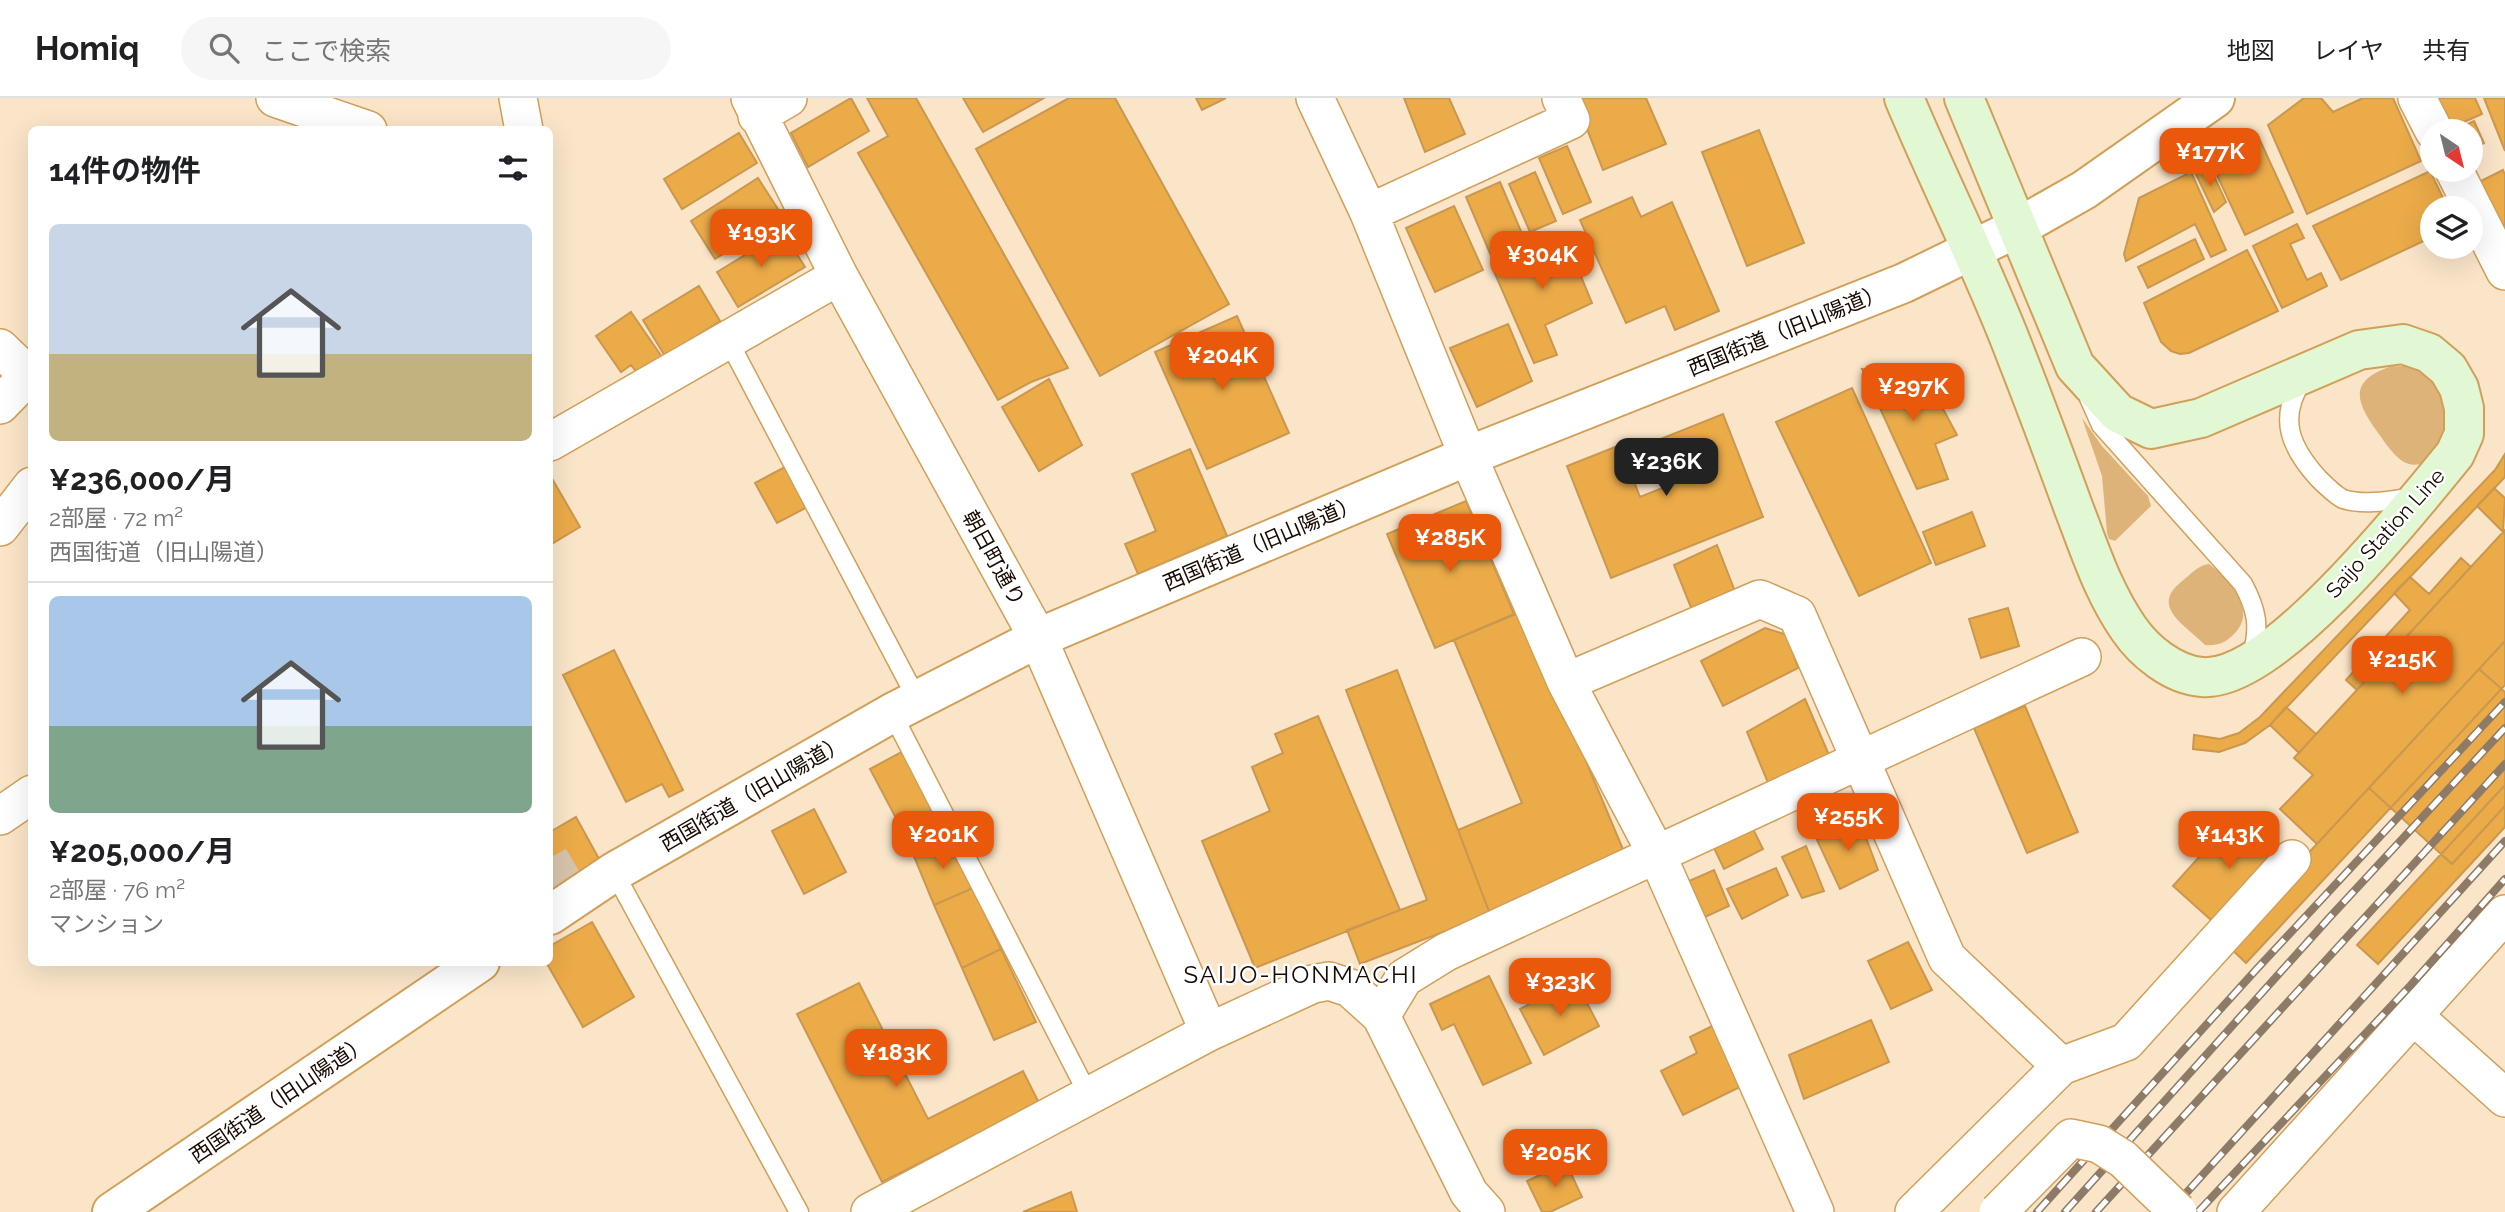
<!DOCTYPE html>
<html lang="ja">
<meta charset="utf-8">
<style>
body{margin:0;font-family:Raleway,"Noto Sans JP",sans-serif;background:#f6f6f6;color:#202124;height:100vh;display:flex;flex-direction:column;font-size:26px;white-space:nowrap}
*{box-sizing:border-box;margin:0}
p{font-size:23px;color:#757577}
.icon{flex:none;width:38px;height:38px;fill:none;stroke:currentColor;stroke-width:2;stroke-linecap:round;stroke-linejoin:round}
.map{position:relative;flex:1;overflow:hidden}
.details{position:absolute;left:28px;top:28px;width:525px;height:840px;display:flex;flex-direction:column;background:#fff;border-radius:10px;box-shadow:0 7px 28px #0002}
.details>*{flex:none}
.needle{width:46px;rotate:145deg}
.controls{position:absolute;left:2420px;top:21px;display:grid;gap:14px}
.controls a{display:grid;place-items:center;width:63px;height:63px;border-radius:50%;background:#fff;box-shadow:0 7px 28px #0002;font-size:35px}
.price{position:absolute;translate:-50% -60px;padding:0 16px;border-radius:14px;background:#ea580c;color:#fff;font-size:23px;line-height:46px;filter:drop-shadow(0 2px 4px #0008)}
.price::after{content:'';position:absolute;left:50%;top:42px;width:21px;height:16px;margin-left:-10px;background:inherit;clip-path:polygon(0 0,100% 0,50% 100%)}
.price.on{background:#222;color:#fff}
ul{padding:0;list-style:none}
li{display:grid;align-content:center;gap:14px;height:371px;padding:0 21px}
li+li{border-top:2px solid #e0e0e0}
li span{display:grid;place-items:center;height:217px;border-radius:10px;color:#555}
li>.icon{margin-inline-start:auto}
span .icon{width:126px;height:126px;fill:#fffc;stroke-width:1}
li b{font-size:30px}
h2{display:flex;justify-content:space-between;align-items:center;height:84px;padding:0 21px;font-size:30px}
header{display:flex;align-items:center;gap:42px;box-sizing:border-box;height:98px;padding:0 35px;background:#fff;border-bottom:2px solid #e0e0e0}
header strong{font-size:33px}
nav{display:flex;gap:38px;margin-inline-start:auto;font-size:24px}
.search{width:490px;height:63px;background:#f6f6f6;display:flex;align-items:center;gap:18px;box-sizing:border-box;padding:0 24px;border-radius:38px;color:#757577;font-size:26px}
.map>svg:first-child{display:block}
.green{fill:#deb379}
.building{fill:#ecab49;stroke:#ca974f;stroke-width:2}
.lines{fill:none;stroke-linecap:round;stroke-linejoin:round}
.minor-tunnel{stroke:#d8c4ab;stroke-width:37;stroke-dasharray:37 18;stroke-linecap:butt}
.service-casing{stroke:#d29f58;stroke-width:21}
.minor-casing{stroke:#d29f58;stroke-width:40}
.tertiary-casing{stroke:#d29f58;stroke-width:42}
.secondary-casing{stroke:#d29f58;stroke-width:42}
.service{stroke:#fff;stroke-width:18}
.minor{stroke:#fff;stroke-width:37}
.tertiary{stroke:#fff;stroke-width:38}
.secondary{stroke:#e2f7d4;stroke-width:38}
.rail-casing{stroke:#8d7b68;stroke-width:8}
.rail{stroke:#fff;stroke-width:5;stroke-dasharray:16;stroke-linecap:butt}
.minor-bridge-casing{stroke:#d29f58;stroke-width:40;stroke-linecap:butt}
.minor-bridge{stroke:#fff;stroke-width:37}
.labels{text-anchor:middle;dominant-baseline:central;stroke-width:5;stroke-linejoin:round;paint-order:stroke}
.street-label{font-size:21px;fill:#180900;stroke:#fff}
.quarter-label{font-size:24px;letter-spacing:2px;fill:#180900;stroke:#fff}
</style>
<header>
<strong>Homiq</strong>
<div class="search"><svg class="icon" aria-label="search" viewBox="0 0 24 24"><circle cx="10" cy="10" r="6"/><path d="M15 15l6 6"/></svg>ここで検索</div>
<nav><a>地図</a><a>レイヤ</a><a>共有</a></nav>
</header>
<div class="map">
<svg width="2505" height="1114" viewBox="0 0 2505 1114">
<rect width="100%" height="100%" fill="#fae5c9"/>
<path class="green" d="M2392,268C2399,269 2408,267 2414,269C2449,278 2456,323 2441,350C2439,354 2433,358 2429,361C2405,380 2388,348 2376,332C2354,301 2350,282 2392,268Z
M2082,320L2102,348L2148,398L2151,408L2115,443L2109,441L2107,435L2102,378Z
M2209,466C2230,482 2257,512 2235,535C2226,545 2217,548 2205,547C2185,527 2150,509 2181,484C2190,477 2198,467 2209,466Z"/>
<path class="building" d="M851,0L869,33L808,69L791,35Z
M867,0H916L1068,270L1031,284L998,302L858,55L888,38Z
M963,0H1044L983,34Z
M1069,0H1115L1229,206L1100,278L976,51Z
M1196,0H1226L1202,12Z
M1404,0H1449L1465,36L1425,54Z
M1575,0H1646L1666,46L1603,72Z
M2304,0H2321L2333,14L2363,0H2393L2421,63L2307,116L2268,27Z
M2431,0H2475L2482,16L2446,32Z
M2484,0H2505V53Z
M2474,23L2484,45L2471,52V33H2453Z
M1759,32L1804,145L1747,168L1702,54Z
M739,35L757,65L682,111L664,81Z
M2257,36L2293,114L2245,137L2208,58Z
M1567,48L1591,104L1563,116L1539,60Z
M2200,64L2210,82L2214,78L2226,104L2214,114L2192,68Z
M2503,72L2505,77V154L2473,87Z
M2430,73L2448,110H2432V139L2341,182L2313,128Z
M1535,74L1556,123L1530,134L1509,86Z
M2191,74L2226,152L2211,159L2195,126L2126,163L2124,156L2139,100Z
M758,80L783,119L715,161L691,123Z
M1500,84L1526,145L1492,160L1466,99Z
M1632,99L1641,119L1672,104L1719,213L1675,232L1665,208L1626,225L1580,122Z
M1454,108L1483,172L1435,194L1406,130Z
M2297,126L2304,140L2290,146L2307,182L2321,175L2327,188L2282,210L2253,148Z
M783,134L805,169L738,209L717,174Z
M1563,135L1592,205L1545,227L1557,257L1534,265L1492,169Z
M2195,141L2204,161L2148,190L2138,169Z
M2247,152L2278,213L2189,255L2180,256L2171,253L2161,244L2144,205Z
M699,188L720,223L665,258L643,222Z
M631,214L662,259L638,276L631,267L621,274L596,238Z
M1237,218L1289,335L1207,371L1155,254Z
M1508,226L1532,283L1477,309L1450,250Z
M1862,271L1927,281L1957,337L1935,346L1948,381L1917,391Z
M1049,281L1082,347L1039,373L1002,309Z
M1852,290L1931,465L1859,498L1776,324Z
M1723,316L1763,419L1611,480L1567,368L1620,347L1640,399L1675,385L1658,342Z
M1190,351L1227,438L1138,476L1125,446L1156,433L1132,376Z
M2505,356V379L2270,627L2245,645L2219,654L2193,651L2194,637L2220,641L2239,635L2260,619L2495,372Z
M796,363L817,404L777,425L755,385Z
M550,377L580,429L550,447Z
M2494,390L2505,400L2503,434L2477,408Z
M1466,403L1514,516L1435,550L1387,436Z
M1972,414L1985,448L1936,467L1923,434Z
M2505,432V543L2317,746L2280,711L2313,677L2294,660Z
M1717,447L1736,496L1694,517L1674,467Z
M2461,460L2471,469L2357,592L2346,582L2410,512L2394,495L2410,479L2429,496Z
M2008,510L2019,548L1981,560L1969,521Z
M1523,513L1627,761L1490,816L1458,732L1522,705L1454,542Z
M1765,530L1787,537L1798,570L1723,608L1701,563Z
M2505,543V587L2246,865L2225,845Z
M614,552L683,692L669,699L662,686L626,704L563,577Z
M2479,571L2505,594V708L2452,766L2369,690Z
M1397,572L1490,816L1360,866L1347,832L1427,802L1346,592Z
M1805,601L1832,664L1771,692L1747,634Z
M2025,608L2078,734L2027,755L1974,630Z
M2286,609L2316,636L2299,655L2270,627Z
M1318,618L1400,812L1255,870L1202,743L1270,713L1252,669L1283,655L1275,636Z
M907,651L951,740L936,747L926,730L906,739L870,671Z
M2505,687V729L2378,866L2357,847Z
M814,711L846,774L804,796L772,733Z
M2238,716L2285,758L2220,830L2173,788Z
M1858,718L1878,772L1840,791L1817,742Z
M576,719L603,768L550,798V734Z
M1753,731L1763,751L1724,771L1714,750Z
M951,740L973,790L934,807L913,756Z
M1806,748L1824,793L1802,800L1782,759Z
M1776,770L1788,797L1742,821L1727,791Z
M1714,772L1729,808L1705,819L1689,783Z
M973,790L1001,851L962,870L934,807Z
M592,824L634,899L583,929L546,864H550V848Z
M1908,844L1932,892L1891,911L1868,863Z
M1001,851L1036,924L994,942L962,870Z
M1489,878L1531,965L1483,987L1454,926L1442,932L1430,906Z
M1575,882L1599,928L1544,957L1520,911Z
M859,885L928,1021L1023,973L1039,1005L882,1084L797,916Z
M1871,922L1889,964L1804,1001L1789,957Z
M1714,927L1744,987L1683,1017L1661,973L1697,955L1690,939Z
M1566,1065L1582,1099L1550,1114H1542L1527,1083Z
M1071,1094L1077,1114H1023Z"/>
<g class="lines">
<path class="minor-tunnel" d="M550,760L574,801"/>
<g class="service-casing">
<path id="service" d="M728,242L918,603
M2302,283C2278,320 2290,349 2318,380C2324,386 2335,397 2343,401C2365,408 2393,402 2414,399
M2089,300L2101,327L2243,486C2257,512 2260,529 2252,557
M892,615L1089,998
M614,774L799,1114"/>
</g>
<g class="minor-casing">
<path id="minor" d="M275,0L368,32
M518,0L524,32
M750,0L839,178L1038,540L1209,934
M1315,0L1369,115L1468,358L1566,584L1657,757L1815,1114
M2417,0L2434,33
M757,18L788,0
M2454,72L2505,173
M1369,115L1571,22L1561,0
M0,250L32,281
M0,307L28,278
M550,344L839,178
M0,429L32,388
M1566,584L1760,501L1797,517L1947,860L2061,968L1914,1114
M0,718L32,696
M1381,918L1404,880L1446,854L2082,559
M2415,919L2505,1000
M2061,968L2126,944L2292,761
M870,1114L1209,934L1313,886L1329,883L1350,890L1381,918L1469,1095L1486,1114
M2236,1114L2505,816"/>
</g>
<g class="tertiary-casing">
<path id="tertiary" d="M550,817L614,774L892,615L1038,540L1468,358L1904,185L2017,130L2084,92L2215,0
M112,1114L480,864"/>
</g>
<g class="secondary-casing">
<path id="secondary" d="M1904,0C1940,86 1983,170 2016,257C2036,308 2055,359 2074,411C2090,452 2103,494 2129,531C2144,553 2173,577 2202,579C2273,585 2411,410 2455,356L2464,336V310L2459,290L2448,271L2429,255L2403,246L2359,252L2201,320L2151,331L2118,315L2075,268L1964,0"/>
</g>
<use href="#service" class="service"/>
<use href="#minor" class="minor"/>
<use href="#tertiary" class="tertiary"/>
<use href="#secondary" class="secondary"/>
<g class="rail-casing">
<path id="rail" d="M2037,1114L2254,874L2505,604
M2065,1114L2330,819L2505,630
M2096,1114L2505,666
M2169,1114L2505,743
M2198,1114L2410,888L2505,781"/>
</g>
<use href="#rail" class="rail"/>
<g class="minor-bridge-casing">
<path id="minor-bridge" d="M1998,1114L2071,1040L2099,1046L2123,1061L2178,1114"/>
</g>
<use href="#minor-bridge" class="minor-bridge"/>
</g>
<g class="labels">
<g class="street-label">
<text transform="translate(1786 232) rotate(-22)">西国街道（旧山陽道）</text>
<text transform="translate(2385 435) rotate(-48)">Saijo Station Line</text>
<text transform="translate(1261 445) rotate(-23)">西国街道（旧山陽道）</text>
<text transform="translate(994 460) rotate(61)">朝日町通り</text>
<text transform="translate(753 695) rotate(-30)">西国街道（旧山陽道）</text>
<text transform="translate(279 1001) rotate(-34)">西国街道（旧山陽道）</text>
</g>
<g class="quarter-label">
<text x="1301" y="876">SAIJO-HONMACHI</text>
</g>
</g>
</svg>
<div class="controls">
<a><svg class="needle" viewBox="-14 -14 28 28"><path d="M0-13l5 13h-10z" fill="#e53935"/><path d="M0 13l5-13h-10z" fill="#757577"/></svg></a>
<a><svg class="icon" aria-label="layers" viewBox="0 0 24 24"><path d="M12 4l9 5-9 5-9-5zM3 14l9 5 9-5"/></svg></a>
</div>
<b class="price" style="left:2210px;top:90px">¥177K</b>
<b class="price" style="left:761px;top:171px">¥193K</b>
<b class="price" style="left:1542px;top:193px">¥304K</b>
<b class="price" style="left:1222px;top:294px">¥204K</b>
<b class="price" style="left:1913px;top:325px">¥297K</b>
<b class="price on" style="left:1666px;top:400px">¥236K</b>
<b class="price" style="left:1450px;top:476px">¥285K</b>
<b class="price" style="left:2402px;top:598px">¥215K</b>
<b class="price" style="left:1848px;top:755px">¥255K</b>
<b class="price" style="left:943px;top:773px">¥201K</b>
<b class="price" style="left:2229px;top:773px">¥143K</b>
<b class="price" style="left:1560px;top:920px">¥323K</b>
<b class="price" style="left:896px;top:991px">¥183K</b>
<b class="price" style="left:1555px;top:1091px">¥205K</b>
<section class="details">
<h2>14件の物件<svg class="icon" aria-label="filters" viewBox="0 0 24 24"><path d="M4 7h16M4 17h16"/><circle cx="9" cy="7" r="2"/><circle cx="15" cy="17" r="2"/></svg></h2>
<ul>
<li><span style="background:linear-gradient(#c9d6e8 60%,#c2b280 0)"><svg class="icon" aria-label="home" viewBox="0 0 24 24"><path d="M3 11l9-7 9 7M6 9v11h12V9"/></svg></span><div><b>¥236,000/月</b><p>2部屋 · 72 m²</p><p>西国街道（旧山陽道）</p></div></li>
<li><span style="background:linear-gradient(#a9c7e8 60%,#7fa58c 0)"><svg class="icon" aria-label="home" viewBox="0 0 24 24"><path d="M3 11l9-7 9 7M6 9v11h12V9"/></svg></span><div><b>¥205,000/月</b><p>2部屋 · 76 m²</p><p>マンション</p></div></li>
</ul>
</section>
</div>
